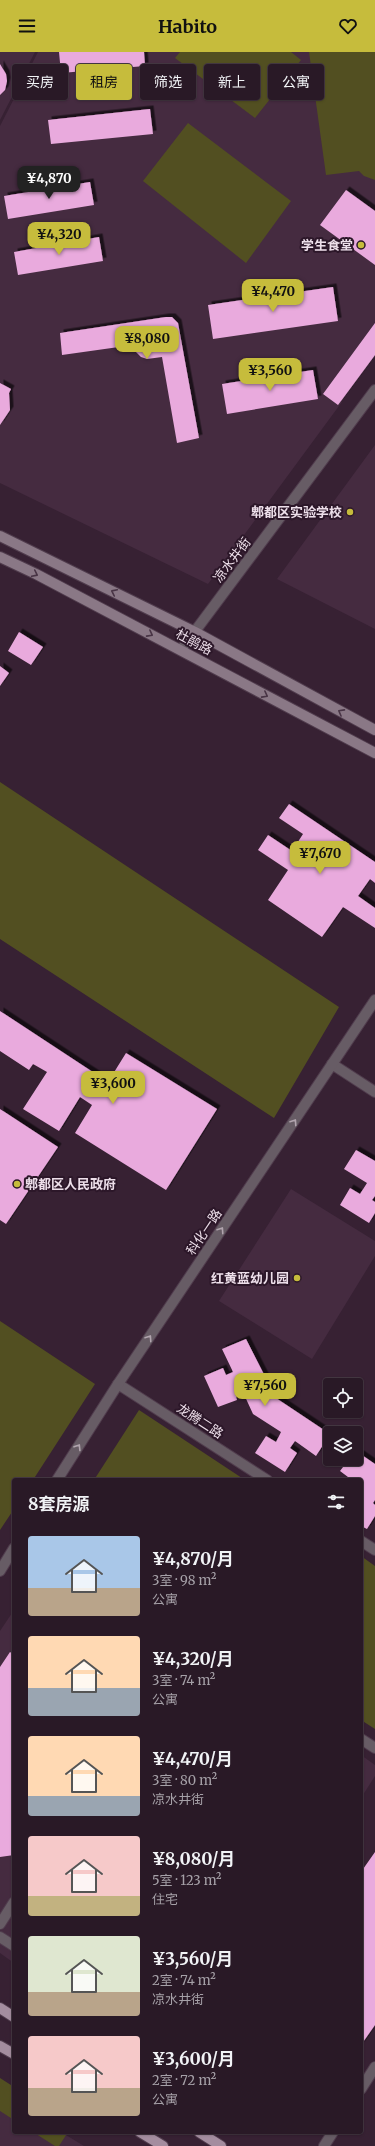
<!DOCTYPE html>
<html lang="zh">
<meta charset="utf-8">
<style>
body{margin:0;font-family:Merriweather,"Noto Sans SC",serif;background:#352632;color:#f1f3f6;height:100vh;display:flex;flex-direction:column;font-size:15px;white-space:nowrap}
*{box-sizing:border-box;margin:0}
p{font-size:13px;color:#a5a0a7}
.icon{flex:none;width:22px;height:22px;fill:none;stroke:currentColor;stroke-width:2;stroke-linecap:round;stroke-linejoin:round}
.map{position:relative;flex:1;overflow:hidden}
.details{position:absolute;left:12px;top:1426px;width:351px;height:656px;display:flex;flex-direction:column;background:#291926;border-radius:4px;box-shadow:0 1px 3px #0004,0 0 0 1px #453843}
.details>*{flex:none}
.guide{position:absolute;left:12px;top:12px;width:351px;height:36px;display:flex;gap:8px}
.controls{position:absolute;left:323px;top:1326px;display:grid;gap:8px}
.controls a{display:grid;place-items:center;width:40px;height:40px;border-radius:4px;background:#291926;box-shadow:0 1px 3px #0004,0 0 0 1px #453843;font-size:20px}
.price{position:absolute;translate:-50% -34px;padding:0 9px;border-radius:8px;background:#c6bc3c;color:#111;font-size:13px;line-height:26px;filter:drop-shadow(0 1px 2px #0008)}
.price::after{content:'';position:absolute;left:50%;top:24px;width:12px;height:9px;margin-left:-6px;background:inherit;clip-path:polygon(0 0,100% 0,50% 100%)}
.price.selected{background:#222;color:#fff}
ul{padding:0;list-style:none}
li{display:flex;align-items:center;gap:12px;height:100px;padding:0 16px}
li span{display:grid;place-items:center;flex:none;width:112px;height:80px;border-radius:4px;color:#555}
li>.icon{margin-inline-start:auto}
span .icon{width:48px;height:48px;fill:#fffc;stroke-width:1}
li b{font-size:17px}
h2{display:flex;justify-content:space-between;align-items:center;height:48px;padding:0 16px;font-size:17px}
.pill{padding:0 14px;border-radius:4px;background:#291926;box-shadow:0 1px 3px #0004,0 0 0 1px #453843;font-size:14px;line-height:36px}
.pill.selected{background:#c6bc3c;color:#111}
header{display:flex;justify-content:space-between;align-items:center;height:52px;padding:0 16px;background:#c6bc3c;color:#111;font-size:18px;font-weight:700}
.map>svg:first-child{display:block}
.built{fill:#452b40}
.green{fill:#524f21}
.building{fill:#e9aadd;filter:url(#shadow)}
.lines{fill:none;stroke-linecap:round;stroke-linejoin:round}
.minor-casing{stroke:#503c4d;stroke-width:12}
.tertiary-casing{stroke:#503c4d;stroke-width:12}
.secondary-casing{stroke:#503c4d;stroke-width:12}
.primary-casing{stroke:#503c4d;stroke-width:12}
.minor{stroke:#675c65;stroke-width:10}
.tertiary{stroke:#675c65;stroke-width:10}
.secondary{stroke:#8a7886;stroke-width:10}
.primary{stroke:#a48d9f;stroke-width:10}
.oneway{stroke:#483445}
.oneway2{stroke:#b1a4ae}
.poi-dot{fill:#c6bc3c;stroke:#2c1729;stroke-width:1.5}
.labels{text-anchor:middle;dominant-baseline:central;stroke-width:4;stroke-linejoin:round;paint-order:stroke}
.poi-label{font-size:13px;font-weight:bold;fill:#eddfea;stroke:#2c1729;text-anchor:end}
.street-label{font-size:13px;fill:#eddfea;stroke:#2c1729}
</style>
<header><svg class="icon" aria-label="menu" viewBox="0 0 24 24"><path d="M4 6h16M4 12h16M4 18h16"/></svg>Habito<svg class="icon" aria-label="heart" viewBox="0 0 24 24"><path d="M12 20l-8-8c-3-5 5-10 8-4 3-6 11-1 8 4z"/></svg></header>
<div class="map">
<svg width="375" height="2094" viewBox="0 0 375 2094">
<defs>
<filter id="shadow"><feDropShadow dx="3.5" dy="-3.5" stdDeviation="0" flood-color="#0009"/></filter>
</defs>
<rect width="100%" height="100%" fill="#372133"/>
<path class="built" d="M0,0H35L0,68Z
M38,0H375V305L208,532L0,431V74Z
M375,393V577L277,527Z
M291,1137L375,1189V1204L312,1307L219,1249Z
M14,1558V1911L0,1901V1579Z
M361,1703L375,1713V1724L361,1746Z
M0,2042L14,2051V2080H61L84,2094H0Z"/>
<path class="green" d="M180,0H291L301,8L255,66L175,6Z
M309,0H375V128L364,124L359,119L326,123Z
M188,71L291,149L246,211L143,129Z
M0,730L339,955L274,1066L0,887Z
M0,1269L95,1332L33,1428H14V1457L0,1478Z
M139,1358L245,1428H94Z
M361,1504L375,1514V1677L361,1668Z
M0,2026L14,2035V2068L0,2059Z
M33,2080H68L59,2094H55Z"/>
<path class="building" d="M59,0H144L145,14L61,21Z
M0,12L6,22L7,29L5,38L0,43Z
M150,57L153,82L51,92L48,68Z
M90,130L94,153L8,167L4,144Z
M346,138L375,159V213L320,173Z
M99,185L103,209L18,223L14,200Z
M333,235L338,269L213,287L208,253Z
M166,265H172L178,271L199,386L177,391L162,305L147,307L141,305L135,299L133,293L62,303L60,281Z
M375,271V303L338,353L323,342Z
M313,318L318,347L227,362L222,332Z
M0,331L11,337L9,341L10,358L0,373Z
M19,580L43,595L31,613L8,599Z
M0,614L9,621L0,634Z
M289,752L375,810V831L370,827L358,844L375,856V876L343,855L322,885L268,848L288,818L258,798L268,783L292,799L303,782L279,766Z
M0,959L108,1030L126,1001L217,1057L166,1138L75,1081L92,1053L80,1045L59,1079L23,1057L47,1020L33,1012L29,1018L0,999Z
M0,1057L58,1095L6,1172L0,1168Z
M356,1098L375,1109V1144L372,1148L375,1150V1161L369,1171L340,1153L350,1136L360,1142L367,1131L344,1117Z
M246,1287L276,1346L330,1382L316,1404L295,1389L290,1396L297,1401L285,1420L255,1401L266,1384L276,1390L281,1380L253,1362L242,1338L235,1340L237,1348L218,1355L204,1324L223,1316L226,1323L233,1320L222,1297Z
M356,1399L375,1412V1448L373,1451L375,1453V1464L367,1477L361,1474V1428H352L340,1419L349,1407H356Z
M10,1600L14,1603V1803L0,1805V1615Z
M375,1800V1973L361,1993V1820Z"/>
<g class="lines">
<g class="minor-casing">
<path id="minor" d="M332,1012L375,1040
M118,1332L267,1428
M361,1489L375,1498
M361,1687L375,1696
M0,1872L14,1850
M0,1885L14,1894
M361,2037L375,2015
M324,2094L333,2080"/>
</g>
<g class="tertiary-casing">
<path id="tertiary" d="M181,598L375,338
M57,1428L118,1332L375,948
M0,1519L14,1496"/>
</g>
<g class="secondary-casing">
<path id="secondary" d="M0,484L195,580L375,678
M0,505L36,522L375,701"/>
</g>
<g class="primary-casing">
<path id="primary" d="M0,1956L14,1965
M0,1994L14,2002
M140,2080L163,2094
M199,2080L221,2094"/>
</g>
<use href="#minor" class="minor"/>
<use href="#tertiary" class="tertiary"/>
<use href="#secondary" class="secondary"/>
<use href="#primary" class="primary"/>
</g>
<defs><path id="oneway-chevron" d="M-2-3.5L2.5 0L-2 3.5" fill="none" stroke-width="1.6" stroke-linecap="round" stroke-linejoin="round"/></defs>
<g class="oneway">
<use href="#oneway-chevron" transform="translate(35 522) rotate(26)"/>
<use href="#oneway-chevron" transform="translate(114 540) rotate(-154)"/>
<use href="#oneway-chevron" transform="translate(150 582) rotate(28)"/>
<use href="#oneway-chevron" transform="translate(265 643) rotate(28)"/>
<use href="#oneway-chevron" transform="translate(341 660) rotate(-151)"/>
</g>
<g class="oneway2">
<use href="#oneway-chevron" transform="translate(294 1070) rotate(-56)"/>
<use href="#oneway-chevron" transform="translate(221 1178) rotate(-56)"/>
<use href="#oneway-chevron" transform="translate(149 1286) rotate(-56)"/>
<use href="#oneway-chevron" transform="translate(78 1395) rotate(-58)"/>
</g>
<g class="poi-dot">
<circle cx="361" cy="193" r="4"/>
<circle cx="350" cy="460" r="4"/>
<circle cx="17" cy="1132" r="4"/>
<circle cx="297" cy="1226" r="4"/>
</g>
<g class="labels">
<g class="poi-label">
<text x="353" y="193">学生食堂</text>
<text x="342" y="460">郫都区实验学校</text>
<text x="25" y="1132" text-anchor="start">郫都区人民政府</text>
<text x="289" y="1226">红黄蓝幼儿园</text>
</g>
<g class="street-label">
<text transform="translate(232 508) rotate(-53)">凉水井街</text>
<text transform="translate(194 590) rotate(28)">杜鹃路</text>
<text transform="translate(204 1180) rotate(-56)">科化一路</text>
<text transform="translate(200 1369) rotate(33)">龙腾二路</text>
</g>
</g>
</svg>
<div class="controls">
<a><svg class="icon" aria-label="locate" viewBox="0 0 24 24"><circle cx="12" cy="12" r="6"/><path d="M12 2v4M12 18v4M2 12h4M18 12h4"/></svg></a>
<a><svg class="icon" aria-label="layers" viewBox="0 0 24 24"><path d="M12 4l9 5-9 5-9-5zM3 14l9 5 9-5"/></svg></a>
</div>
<b class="price selected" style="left:49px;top:148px">¥4,870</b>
<b class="price" style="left:59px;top:204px">¥4,320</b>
<b class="price" style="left:273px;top:261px">¥4,470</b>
<b class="price" style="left:147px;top:308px">¥8,080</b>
<b class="price" style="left:270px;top:340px">¥3,560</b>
<b class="price" style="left:320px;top:823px">¥7,670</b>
<b class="price" style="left:113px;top:1053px">¥3,600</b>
<b class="price" style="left:265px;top:1355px">¥7,560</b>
<div class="guide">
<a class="pill">买房</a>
<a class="pill selected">租房</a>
<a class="pill">筛选</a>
<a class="pill">新上</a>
<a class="pill">公寓</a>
</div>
<section class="details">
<h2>8套房源<svg class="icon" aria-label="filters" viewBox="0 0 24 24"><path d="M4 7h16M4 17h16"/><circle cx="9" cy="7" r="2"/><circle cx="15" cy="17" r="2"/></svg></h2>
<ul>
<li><span style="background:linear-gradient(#a9c7e8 65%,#b9a48a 0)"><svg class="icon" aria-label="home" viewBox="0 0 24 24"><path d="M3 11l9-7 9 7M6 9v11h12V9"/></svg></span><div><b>¥4,870/月</b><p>3室 · 98 m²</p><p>公寓</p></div></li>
<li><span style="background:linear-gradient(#ffd9b3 65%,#9aa5b1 0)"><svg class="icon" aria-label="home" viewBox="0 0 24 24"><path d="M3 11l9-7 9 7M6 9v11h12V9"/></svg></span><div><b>¥4,320/月</b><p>3室 · 74 m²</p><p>公寓</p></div></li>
<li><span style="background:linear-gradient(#ffd9b3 75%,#9aa5b1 0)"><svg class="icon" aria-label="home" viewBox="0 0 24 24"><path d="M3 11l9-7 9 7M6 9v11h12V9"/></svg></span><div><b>¥4,470/月</b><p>3室 · 80 m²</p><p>凉水井街</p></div></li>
<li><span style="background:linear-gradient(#f6c9c9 75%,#c2b280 0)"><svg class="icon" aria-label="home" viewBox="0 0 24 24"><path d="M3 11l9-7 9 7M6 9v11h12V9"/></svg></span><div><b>¥8,080/月</b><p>5室 · 123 m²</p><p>住宅</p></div></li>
<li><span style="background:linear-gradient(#dfe7d0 70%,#b9a48a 0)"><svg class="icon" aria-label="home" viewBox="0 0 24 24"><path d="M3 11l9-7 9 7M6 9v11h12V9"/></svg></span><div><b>¥3,560/月</b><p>2室 · 74 m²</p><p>凉水井街</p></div></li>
<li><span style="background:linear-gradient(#f6c9c9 65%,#b9a48a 0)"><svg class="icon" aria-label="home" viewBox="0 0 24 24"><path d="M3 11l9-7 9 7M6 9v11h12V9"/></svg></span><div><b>¥3,600/月</b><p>2室 · 72 m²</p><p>公寓</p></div></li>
</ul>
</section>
</div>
